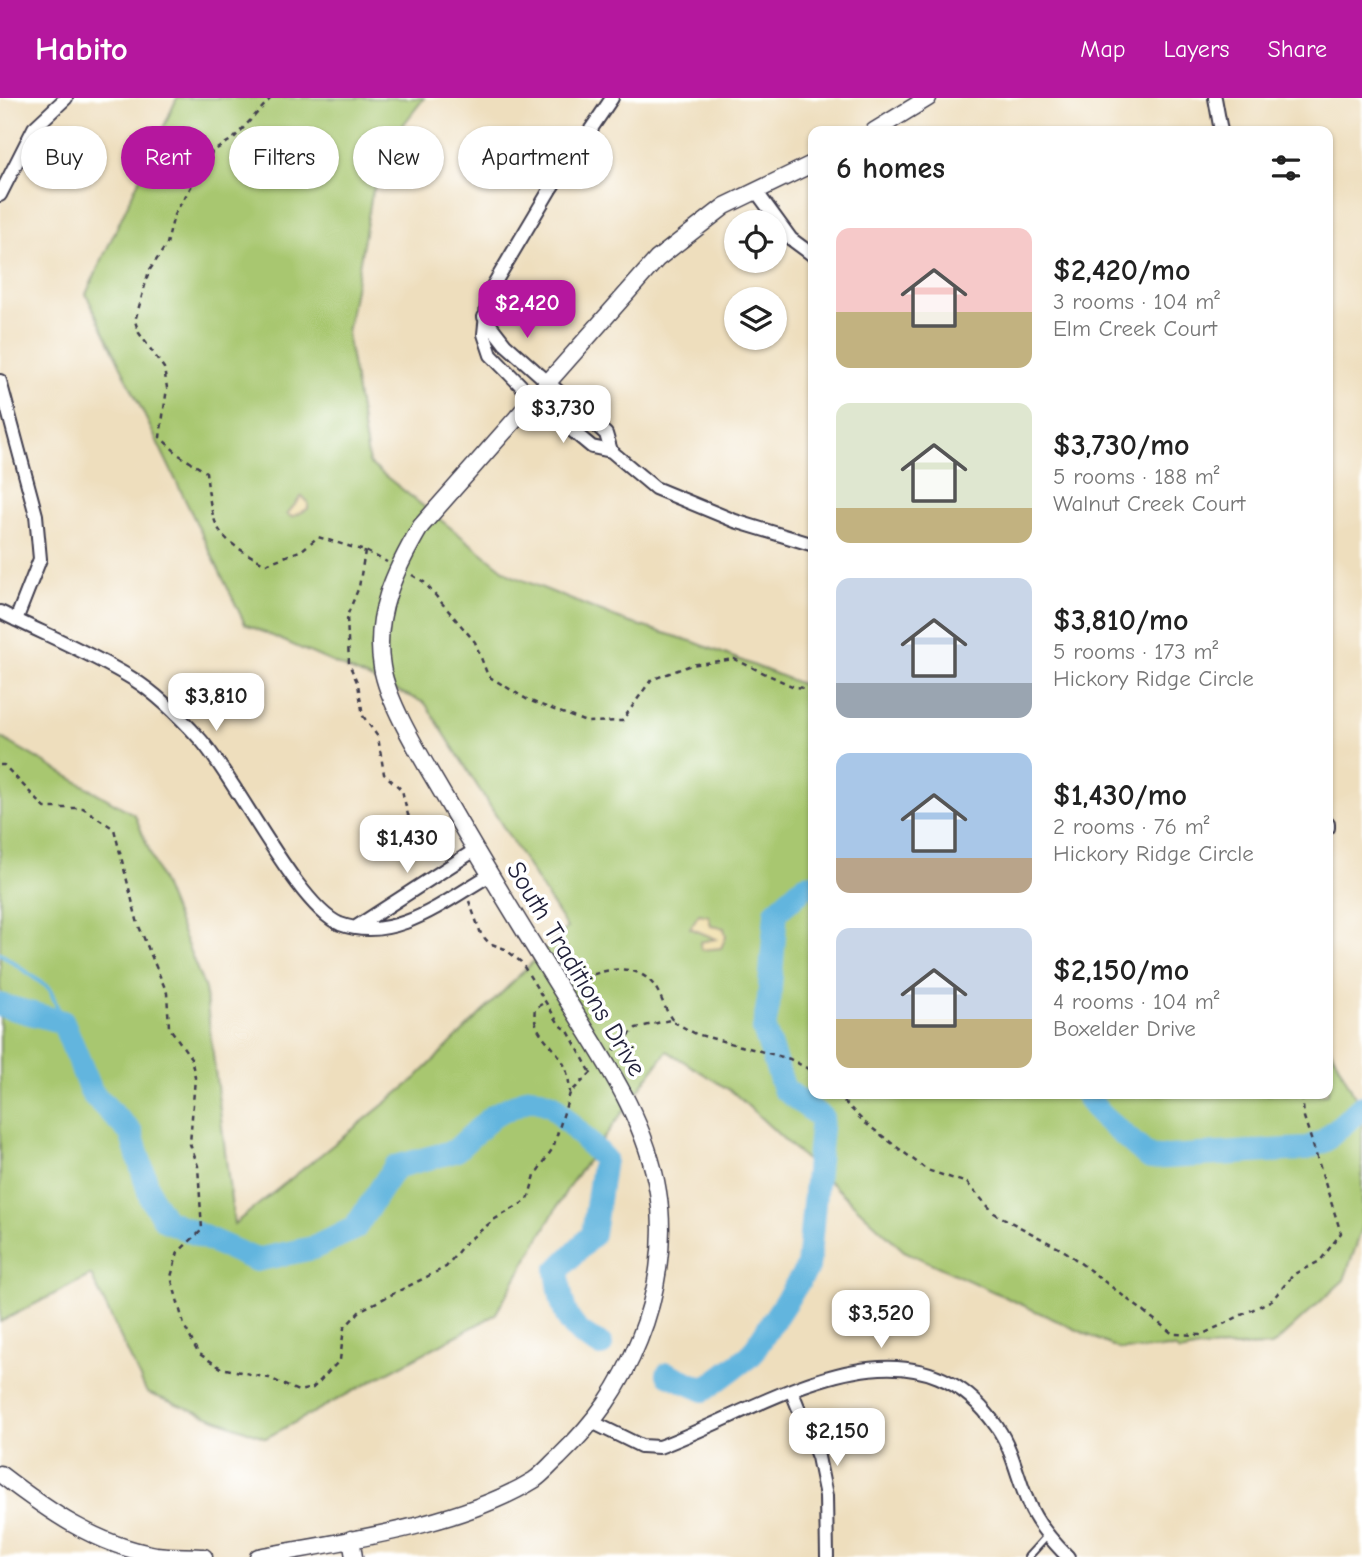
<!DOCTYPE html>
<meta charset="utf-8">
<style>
body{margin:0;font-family:"Comic Neue",sans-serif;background:#f2f2f2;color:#222;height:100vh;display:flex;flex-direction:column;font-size:26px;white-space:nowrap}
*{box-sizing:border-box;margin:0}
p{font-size:23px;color:#767676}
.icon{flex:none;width:38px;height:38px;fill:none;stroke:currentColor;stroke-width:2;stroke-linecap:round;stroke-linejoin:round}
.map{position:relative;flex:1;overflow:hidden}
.details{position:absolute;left:808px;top:28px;width:525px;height:973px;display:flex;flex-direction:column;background:#fff;border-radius:14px;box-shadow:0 2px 5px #0004}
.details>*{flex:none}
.guide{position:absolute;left:21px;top:28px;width:665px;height:63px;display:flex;gap:14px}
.fabs{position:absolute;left:724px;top:112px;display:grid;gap:14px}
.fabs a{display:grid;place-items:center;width:63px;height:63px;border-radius:50%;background:#fff;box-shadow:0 2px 5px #0004;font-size:35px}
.price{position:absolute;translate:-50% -60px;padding:0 16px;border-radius:14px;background:#fff;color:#222;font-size:23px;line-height:46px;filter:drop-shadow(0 2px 4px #0008)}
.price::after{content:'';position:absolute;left:50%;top:42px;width:21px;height:16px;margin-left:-10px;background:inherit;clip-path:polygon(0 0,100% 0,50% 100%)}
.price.active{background:#b5179e;color:#fff}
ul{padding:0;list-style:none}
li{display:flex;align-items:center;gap:21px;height:175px;padding:0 28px}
li span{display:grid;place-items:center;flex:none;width:196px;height:140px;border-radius:14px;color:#555}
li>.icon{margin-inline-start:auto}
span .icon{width:84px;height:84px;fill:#fffc;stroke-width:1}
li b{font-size:30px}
h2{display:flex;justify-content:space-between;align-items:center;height:84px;padding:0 28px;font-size:30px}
.pill{padding:0 24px;border-radius:32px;background:#fff;box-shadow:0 2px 5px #0004;font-size:24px;line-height:63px}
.pill.active{background:#b5179e;color:#fff}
header{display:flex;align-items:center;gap:42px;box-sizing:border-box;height:98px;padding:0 35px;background:#b5179e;color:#fff}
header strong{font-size:33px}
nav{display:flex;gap:38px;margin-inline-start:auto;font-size:24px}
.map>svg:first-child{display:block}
.green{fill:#a8c76f;stroke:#657455;stroke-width:2}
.sand{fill:#eeda9e;stroke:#887e6c;stroke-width:2}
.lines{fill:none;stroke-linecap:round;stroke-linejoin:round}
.stream{stroke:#62b5de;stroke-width:4.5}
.river{stroke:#62b5de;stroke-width:24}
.service-casing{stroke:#413e4e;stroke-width:10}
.minor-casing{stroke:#413e4e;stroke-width:16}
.tertiary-casing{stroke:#413e4e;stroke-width:19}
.path{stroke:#413e4e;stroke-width:2.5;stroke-dasharray:5 5;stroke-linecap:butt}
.service{stroke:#fff;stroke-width:6}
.minor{stroke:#fff;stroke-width:12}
.tertiary{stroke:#fff;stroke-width:16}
.labels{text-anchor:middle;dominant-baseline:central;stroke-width:7;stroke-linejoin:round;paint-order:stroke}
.street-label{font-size:26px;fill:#22223b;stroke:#fff}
</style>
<header>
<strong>Habito</strong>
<nav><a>Map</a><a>Layers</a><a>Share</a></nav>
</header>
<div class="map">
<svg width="1362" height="1459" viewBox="0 0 1362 1459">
<rect width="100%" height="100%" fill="#fff"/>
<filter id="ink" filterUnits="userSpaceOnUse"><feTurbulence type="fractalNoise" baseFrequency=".0143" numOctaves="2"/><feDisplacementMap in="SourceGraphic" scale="14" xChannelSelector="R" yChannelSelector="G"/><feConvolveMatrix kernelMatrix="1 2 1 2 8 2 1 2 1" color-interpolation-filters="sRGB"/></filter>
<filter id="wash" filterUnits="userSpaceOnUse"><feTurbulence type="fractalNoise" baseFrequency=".00686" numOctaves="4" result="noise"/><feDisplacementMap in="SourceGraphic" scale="28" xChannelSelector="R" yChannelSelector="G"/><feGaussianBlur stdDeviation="1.57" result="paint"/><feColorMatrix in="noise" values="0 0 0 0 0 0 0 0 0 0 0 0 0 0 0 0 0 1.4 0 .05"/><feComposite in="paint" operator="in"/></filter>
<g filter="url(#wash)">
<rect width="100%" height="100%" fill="#eedebd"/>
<path class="green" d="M177,0H424L400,31L372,96L347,235L369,365L510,477L624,523L694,544L814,591V996H1328V946L1362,1012V1131L1344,1182L1272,1248L1200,1250L1180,1254L1174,1250L1121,1252L904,1153L734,995L667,953L569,1088L495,1217L266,1340L147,1295L91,1177L0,1224V639L135,717L205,891L234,1126L413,983L567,830L425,605L245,526L86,196Z"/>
<path class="sand" d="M302,398L308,404V411L292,419L287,416Z
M699,816L709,818L711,828L724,830L726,839L721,850L701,852L700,844L716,841L690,830Z"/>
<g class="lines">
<path class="stream" d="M0,855L50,891L63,924"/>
<path class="river" d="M0,907L63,924L92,995L131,1035L151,1100L165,1122L256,1162L313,1150L355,1130L395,1069L455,1053L494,1017L531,1000L552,1007L604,1061L593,1136L557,1173C563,1210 563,1231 601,1247
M1086,996L1102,1018L1150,1060L1305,1051L1324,1043L1362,1009
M668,1276L704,1292L751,1257L808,1169L822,1020L784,991L764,931L769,901L776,814L805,788L814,787"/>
</g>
</g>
<g filter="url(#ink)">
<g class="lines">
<g class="service-casing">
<path id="service" d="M1028,1459L1047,1438"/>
</g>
<g class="minor-casing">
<path id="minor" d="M612,0L551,90L488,196L484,236L491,257L534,301L592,349L611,353L655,390L735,423L814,447
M1215,0L1221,33
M756,93L791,141L814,158
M0,97L34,30L66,0
M484,219L505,246L606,336L611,353
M0,283L36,417L40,461L16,522
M0,514C44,536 91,555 133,581C157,596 181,620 200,641C236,681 298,809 340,826C394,846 445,803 490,777
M1328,726V730
M356,829L475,752
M792,1294L818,1359L826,1398L827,1459
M594,1325L641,1348L659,1349C764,1311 910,1203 997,1329C1015,1355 1018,1386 1032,1413C1041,1431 1054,1445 1068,1459"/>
</g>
<g class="tertiary-casing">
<path id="tertiary" d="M874,33L928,0
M0,1376C47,1412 96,1447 156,1457C171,1459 189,1458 204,1459
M351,1441L354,1459
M258,1459C343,1443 460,1428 534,1382C543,1376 551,1366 559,1359C596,1323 620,1290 639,1242C657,1198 666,1142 658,1094C646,1019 600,956 561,892C521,828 482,764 444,698C425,665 388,607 382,569C373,517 395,472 421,428L657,161L725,108L814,65"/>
</g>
<path class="path" d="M271,0L234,40L212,54L174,117L167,146L149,173L135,223L139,235L164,270L167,290L160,339L179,357L206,374C213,432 214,439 266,466L302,452L318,439L365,453L387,464
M365,453L359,489L347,518L349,566L358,586L363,618L378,639L384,676L402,692L408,717L422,728L438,761
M412,477L424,484L475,544L488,578L528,602L586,624L622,623L651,582L691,567L734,561L794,589L814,591
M0,667H4L45,710H83L114,731L138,826L167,895L169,929L191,960L195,979L190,1046L198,1068L202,1132L178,1154L171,1179L184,1227L198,1255L221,1270L269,1280L298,1293L313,1290L340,1262L344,1230L361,1212L446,1169L464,1146L495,1121L528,1102L535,1077L553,1050L570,995L595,971
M469,803L481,836L489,845L505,851L521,864L559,926L568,933L591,975
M575,884C597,873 632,862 652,885C661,895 664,911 673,923
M542,906L535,910C531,935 552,944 562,963C568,973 569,983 570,995
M614,952L636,930L670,922L696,936L790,961L814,974
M837,996L864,1024L927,1072L967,1085L994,1115L1066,1154L1173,1236L1201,1237L1272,1202L1294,1176L1320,1163L1341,1135L1304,1019L1302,996"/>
<use href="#service" class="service"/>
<use href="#minor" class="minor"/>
<use href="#tertiary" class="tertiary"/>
</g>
</g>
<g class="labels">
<g class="street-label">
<text transform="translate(576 871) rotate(59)">South Traditions Drive</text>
</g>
</g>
</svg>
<div class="fabs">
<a><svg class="icon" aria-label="locate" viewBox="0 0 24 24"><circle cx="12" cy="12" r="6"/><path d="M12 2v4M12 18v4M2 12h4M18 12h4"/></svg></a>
<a><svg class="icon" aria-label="layers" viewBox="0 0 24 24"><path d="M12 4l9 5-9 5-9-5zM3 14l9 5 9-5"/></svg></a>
</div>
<b class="price active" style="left:527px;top:242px">$2,420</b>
<b class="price" style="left:563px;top:347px">$3,730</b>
<b class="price" style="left:216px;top:635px">$3,810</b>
<b class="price" style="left:407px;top:777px">$1,430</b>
<b class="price" style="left:881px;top:1252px">$3,520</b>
<b class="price" style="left:837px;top:1370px">$2,150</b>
<div class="guide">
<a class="pill">Buy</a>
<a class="pill active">Rent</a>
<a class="pill">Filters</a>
<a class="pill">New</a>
<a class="pill">Apartment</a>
</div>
<section class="details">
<h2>6 homes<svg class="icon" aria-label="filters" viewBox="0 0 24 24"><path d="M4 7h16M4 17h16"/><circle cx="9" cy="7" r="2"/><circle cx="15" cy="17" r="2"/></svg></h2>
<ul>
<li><span style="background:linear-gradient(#f6c9c9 60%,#c2b280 0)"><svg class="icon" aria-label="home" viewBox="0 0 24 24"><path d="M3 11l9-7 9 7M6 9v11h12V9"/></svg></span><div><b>$2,420/mo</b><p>3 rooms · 104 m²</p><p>Elm Creek Court</p></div></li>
<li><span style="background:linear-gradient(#dfe7d0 75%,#c2b280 0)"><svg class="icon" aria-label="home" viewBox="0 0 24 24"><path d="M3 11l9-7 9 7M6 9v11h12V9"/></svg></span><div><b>$3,730/mo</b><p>5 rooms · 188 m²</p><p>Walnut Creek Court</p></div></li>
<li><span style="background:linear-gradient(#c9d6e8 75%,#9aa5b1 0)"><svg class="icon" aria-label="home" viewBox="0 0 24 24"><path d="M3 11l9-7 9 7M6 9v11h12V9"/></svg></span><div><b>$3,810/mo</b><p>5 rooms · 173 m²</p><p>Hickory Ridge Circle</p></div></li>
<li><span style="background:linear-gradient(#a9c7e8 75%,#b9a48a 0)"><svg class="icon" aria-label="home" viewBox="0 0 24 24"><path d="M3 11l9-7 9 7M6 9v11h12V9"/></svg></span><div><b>$1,430/mo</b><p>2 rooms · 76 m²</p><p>Hickory Ridge Circle</p></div></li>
<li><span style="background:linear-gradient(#c9d6e8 65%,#c2b280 0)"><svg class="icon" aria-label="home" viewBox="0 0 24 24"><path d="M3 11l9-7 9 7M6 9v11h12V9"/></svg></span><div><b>$2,150/mo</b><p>4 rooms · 104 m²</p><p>Boxelder Drive</p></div></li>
</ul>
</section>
</div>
